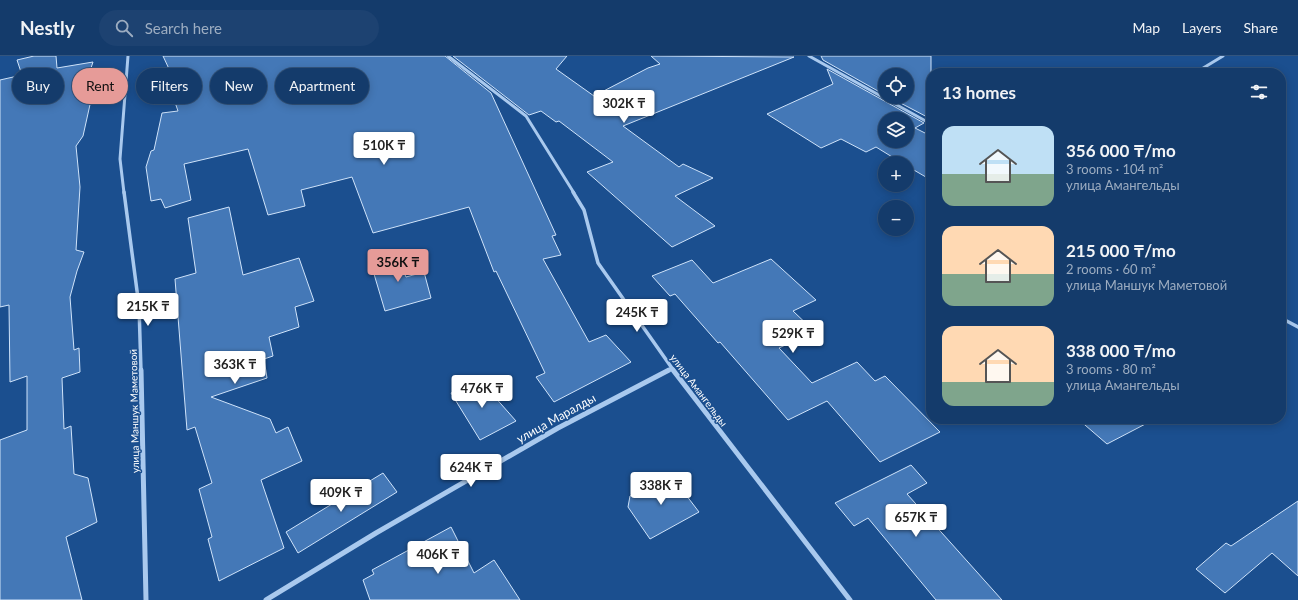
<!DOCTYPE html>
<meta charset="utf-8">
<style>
body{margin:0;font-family:Lato,sans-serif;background:#1d4271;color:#f1f3f6;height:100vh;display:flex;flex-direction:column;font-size:15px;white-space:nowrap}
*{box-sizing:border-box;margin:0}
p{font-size:13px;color:#9dadc1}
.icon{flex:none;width:22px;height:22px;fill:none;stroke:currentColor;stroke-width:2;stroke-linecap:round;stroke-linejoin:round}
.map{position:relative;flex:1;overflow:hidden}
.drawer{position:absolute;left:926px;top:12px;width:360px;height:356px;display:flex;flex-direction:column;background:#143b6b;border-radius:16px;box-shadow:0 2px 10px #0003,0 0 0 1px #33557e}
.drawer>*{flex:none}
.banner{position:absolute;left:12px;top:12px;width:380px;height:36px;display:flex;gap:8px}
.tools{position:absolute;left:878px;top:12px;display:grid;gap:8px}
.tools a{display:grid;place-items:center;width:36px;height:36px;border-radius:50%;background:#143b6b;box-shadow:0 2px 10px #0003,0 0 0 1px #33557e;font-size:20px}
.price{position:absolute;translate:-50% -34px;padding:0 9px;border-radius:4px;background:#fff;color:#222;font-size:13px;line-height:26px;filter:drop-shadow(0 1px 2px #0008)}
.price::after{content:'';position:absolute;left:50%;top:24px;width:12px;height:9px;margin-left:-6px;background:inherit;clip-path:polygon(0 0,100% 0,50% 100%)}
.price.current{background:#e69b98;color:#111}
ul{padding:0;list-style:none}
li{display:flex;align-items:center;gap:12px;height:100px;padding:0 16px}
li span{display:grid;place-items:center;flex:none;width:112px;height:80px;border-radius:12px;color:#555}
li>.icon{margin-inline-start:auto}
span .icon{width:48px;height:48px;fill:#fffc;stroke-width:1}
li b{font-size:17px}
h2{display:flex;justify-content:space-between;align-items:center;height:48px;padding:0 16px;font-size:17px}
.tag{padding:0 14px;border-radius:18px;background:#143b6b;box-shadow:0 2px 10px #0003,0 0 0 1px #33557e;font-size:14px;line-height:36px}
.tag.current{background:#e69b98;color:#111}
header{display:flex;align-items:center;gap:24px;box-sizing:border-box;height:56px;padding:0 20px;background:#143b6b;border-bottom:1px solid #33557e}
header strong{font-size:19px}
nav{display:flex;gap:22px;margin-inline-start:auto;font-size:14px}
.search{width:280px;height:36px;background:#1d4271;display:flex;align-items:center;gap:10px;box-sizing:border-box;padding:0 14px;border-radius:22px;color:#9dadc1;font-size:15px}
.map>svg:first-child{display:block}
.building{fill:#4478b7;stroke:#cfe3fa;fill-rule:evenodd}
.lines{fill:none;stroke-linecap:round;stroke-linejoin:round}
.street-far2{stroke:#a9c9ee;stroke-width:3}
.street-far1{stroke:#a9c9ee;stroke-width:3.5}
.street{stroke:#a9c9ee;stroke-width:5}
.labels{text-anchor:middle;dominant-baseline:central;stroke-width:3;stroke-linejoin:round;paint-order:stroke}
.street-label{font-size:10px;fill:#fff;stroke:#1b4f8f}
.near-street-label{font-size:12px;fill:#fff;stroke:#1b4f8f}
</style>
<header>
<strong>Nestly</strong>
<div class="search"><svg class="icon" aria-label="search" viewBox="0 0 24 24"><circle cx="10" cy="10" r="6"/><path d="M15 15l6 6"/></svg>Search here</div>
<nav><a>Map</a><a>Layers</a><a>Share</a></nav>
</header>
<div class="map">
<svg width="1298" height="544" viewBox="0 0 1298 544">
<rect width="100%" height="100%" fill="#1b4f8f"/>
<path class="building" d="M34,0H56L57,12L93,6L86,27L95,26L83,80L76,90L80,131L76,194L84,196L77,215L70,241L74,294L79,292L80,316L62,322L64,373L71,370L74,418L88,422L97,466L66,481L82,544H0V384L27,374V320L10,326L9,249L0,251V24L22,19L17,4Z
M163,0H445L491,37L556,179L552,180L561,199L543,203L589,286L606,279L631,306L554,346L536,321L545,317L496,215L494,216L469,151L373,177L352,121L301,134L305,150L268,159L248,93L184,108L191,144L165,152L161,143L151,145L146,111L151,95L154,94L162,57L178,55L170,32L177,30Z
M453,0H567L556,13L594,40L648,12L660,8L651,0L794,1L623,70L679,111L683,108L713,122L675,140L715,170L672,191L587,116L613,106L559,65L556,66L541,55L529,59Z
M821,0H931V63L889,41H907V19H885V39L823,4Z
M827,13L924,67L915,72L931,80V124L907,110V107H902L876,91L866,96L841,83L821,92L767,58L833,28ZM885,63H907V85H885Z
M229,151L243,219L299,202L314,245L295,251L299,271L269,281L273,300L264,303L267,322L211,341L270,363L276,377L288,371L302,405L261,424L284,492L219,525L208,483L212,481L199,433L212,427L195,371L187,374L175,223L196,217L188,162Z
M395,194L406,221L424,216L431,242L385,255L374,218L377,217L371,201Z
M771,203L816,244L793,255L814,275L779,292L812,327L857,306L875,325L885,320L940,376L880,406L827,345L788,364L720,286L718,287L675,238L670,240L652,220L692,204L713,227Z
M478,322L516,365L480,384L451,337Z
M1078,363H1155L1107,388Z
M911,409L927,427L907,438L1002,544H936L868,462L854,470L835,447Z
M383,417L397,436L298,497L286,476Z
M670,418L699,456L650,483L628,451L630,440Z
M1298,445V520L1272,497L1225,537L1196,513L1226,487L1231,490Z
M451,471L474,517L494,504L520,544H370L363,524L374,518L372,514Z"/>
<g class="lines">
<path class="street-far2" d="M448,0L526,60L574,137
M809,0L931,68
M1195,17L1223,0
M124,137L120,103L128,0"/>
<path class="street-far1" d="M124,136L139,250L141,315
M573,136L584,154L598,207L674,315
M1281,262L1298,271
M667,315L672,312"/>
<path class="street" d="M141,314L146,544
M673,314L850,544
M266,544L376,477L558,372L669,314"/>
</g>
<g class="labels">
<g class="street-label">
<text transform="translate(699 334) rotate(53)">улица Амангельды</text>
<text transform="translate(134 355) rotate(-91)">улица Маншук Маметовой</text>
</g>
<g class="near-street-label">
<text transform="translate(556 362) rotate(-29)">улица Маралды</text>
</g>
</g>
</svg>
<div class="tools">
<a><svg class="icon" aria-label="locate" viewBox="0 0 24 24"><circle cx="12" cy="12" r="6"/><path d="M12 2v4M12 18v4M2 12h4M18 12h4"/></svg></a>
<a><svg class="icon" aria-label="layers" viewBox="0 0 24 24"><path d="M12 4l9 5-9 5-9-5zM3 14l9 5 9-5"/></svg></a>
<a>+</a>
<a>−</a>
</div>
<b class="price" style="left:624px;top:68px">302K ₸</b>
<b class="price" style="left:384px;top:110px">510K ₸</b>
<b class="price current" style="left:398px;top:227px">356K ₸</b>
<b class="price" style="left:148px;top:271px">215K ₸</b>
<b class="price" style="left:637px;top:277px">245K ₸</b>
<b class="price" style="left:793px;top:298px">529K ₸</b>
<b class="price" style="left:235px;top:329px">363K ₸</b>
<b class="price" style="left:482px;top:353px">476K ₸</b>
<b class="price" style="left:471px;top:432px">624K ₸</b>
<b class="price" style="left:661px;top:450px">338K ₸</b>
<b class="price" style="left:341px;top:457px">409K ₸</b>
<b class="price" style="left:916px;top:482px">657K ₸</b>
<b class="price" style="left:438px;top:519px">406K ₸</b>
<div class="banner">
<a class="tag">Buy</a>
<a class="tag current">Rent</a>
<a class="tag">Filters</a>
<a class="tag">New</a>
<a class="tag">Apartment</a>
</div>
<section class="drawer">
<h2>13 homes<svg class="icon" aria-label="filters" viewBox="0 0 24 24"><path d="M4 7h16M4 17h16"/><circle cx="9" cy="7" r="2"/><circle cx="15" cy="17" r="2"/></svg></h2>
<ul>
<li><span style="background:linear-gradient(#bfe0f5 60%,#7fa58c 0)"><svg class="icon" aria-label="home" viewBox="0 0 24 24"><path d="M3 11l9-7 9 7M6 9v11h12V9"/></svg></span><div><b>356 000 ₸/mo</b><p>3 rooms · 104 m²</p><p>улица Амангельды</p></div></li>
<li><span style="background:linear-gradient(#ffd9b3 60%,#7fa58c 0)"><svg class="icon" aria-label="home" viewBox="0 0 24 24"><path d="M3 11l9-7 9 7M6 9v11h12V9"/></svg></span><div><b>215 000 ₸/mo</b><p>2 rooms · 60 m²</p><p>улица Маншук Маметовой</p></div></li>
<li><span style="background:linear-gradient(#ffd9b3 70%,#7fa58c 0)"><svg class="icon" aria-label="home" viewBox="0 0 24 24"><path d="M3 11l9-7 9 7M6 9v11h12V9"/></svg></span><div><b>338 000 ₸/mo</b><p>3 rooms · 80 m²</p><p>улица Амангельды</p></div></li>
</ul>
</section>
</div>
